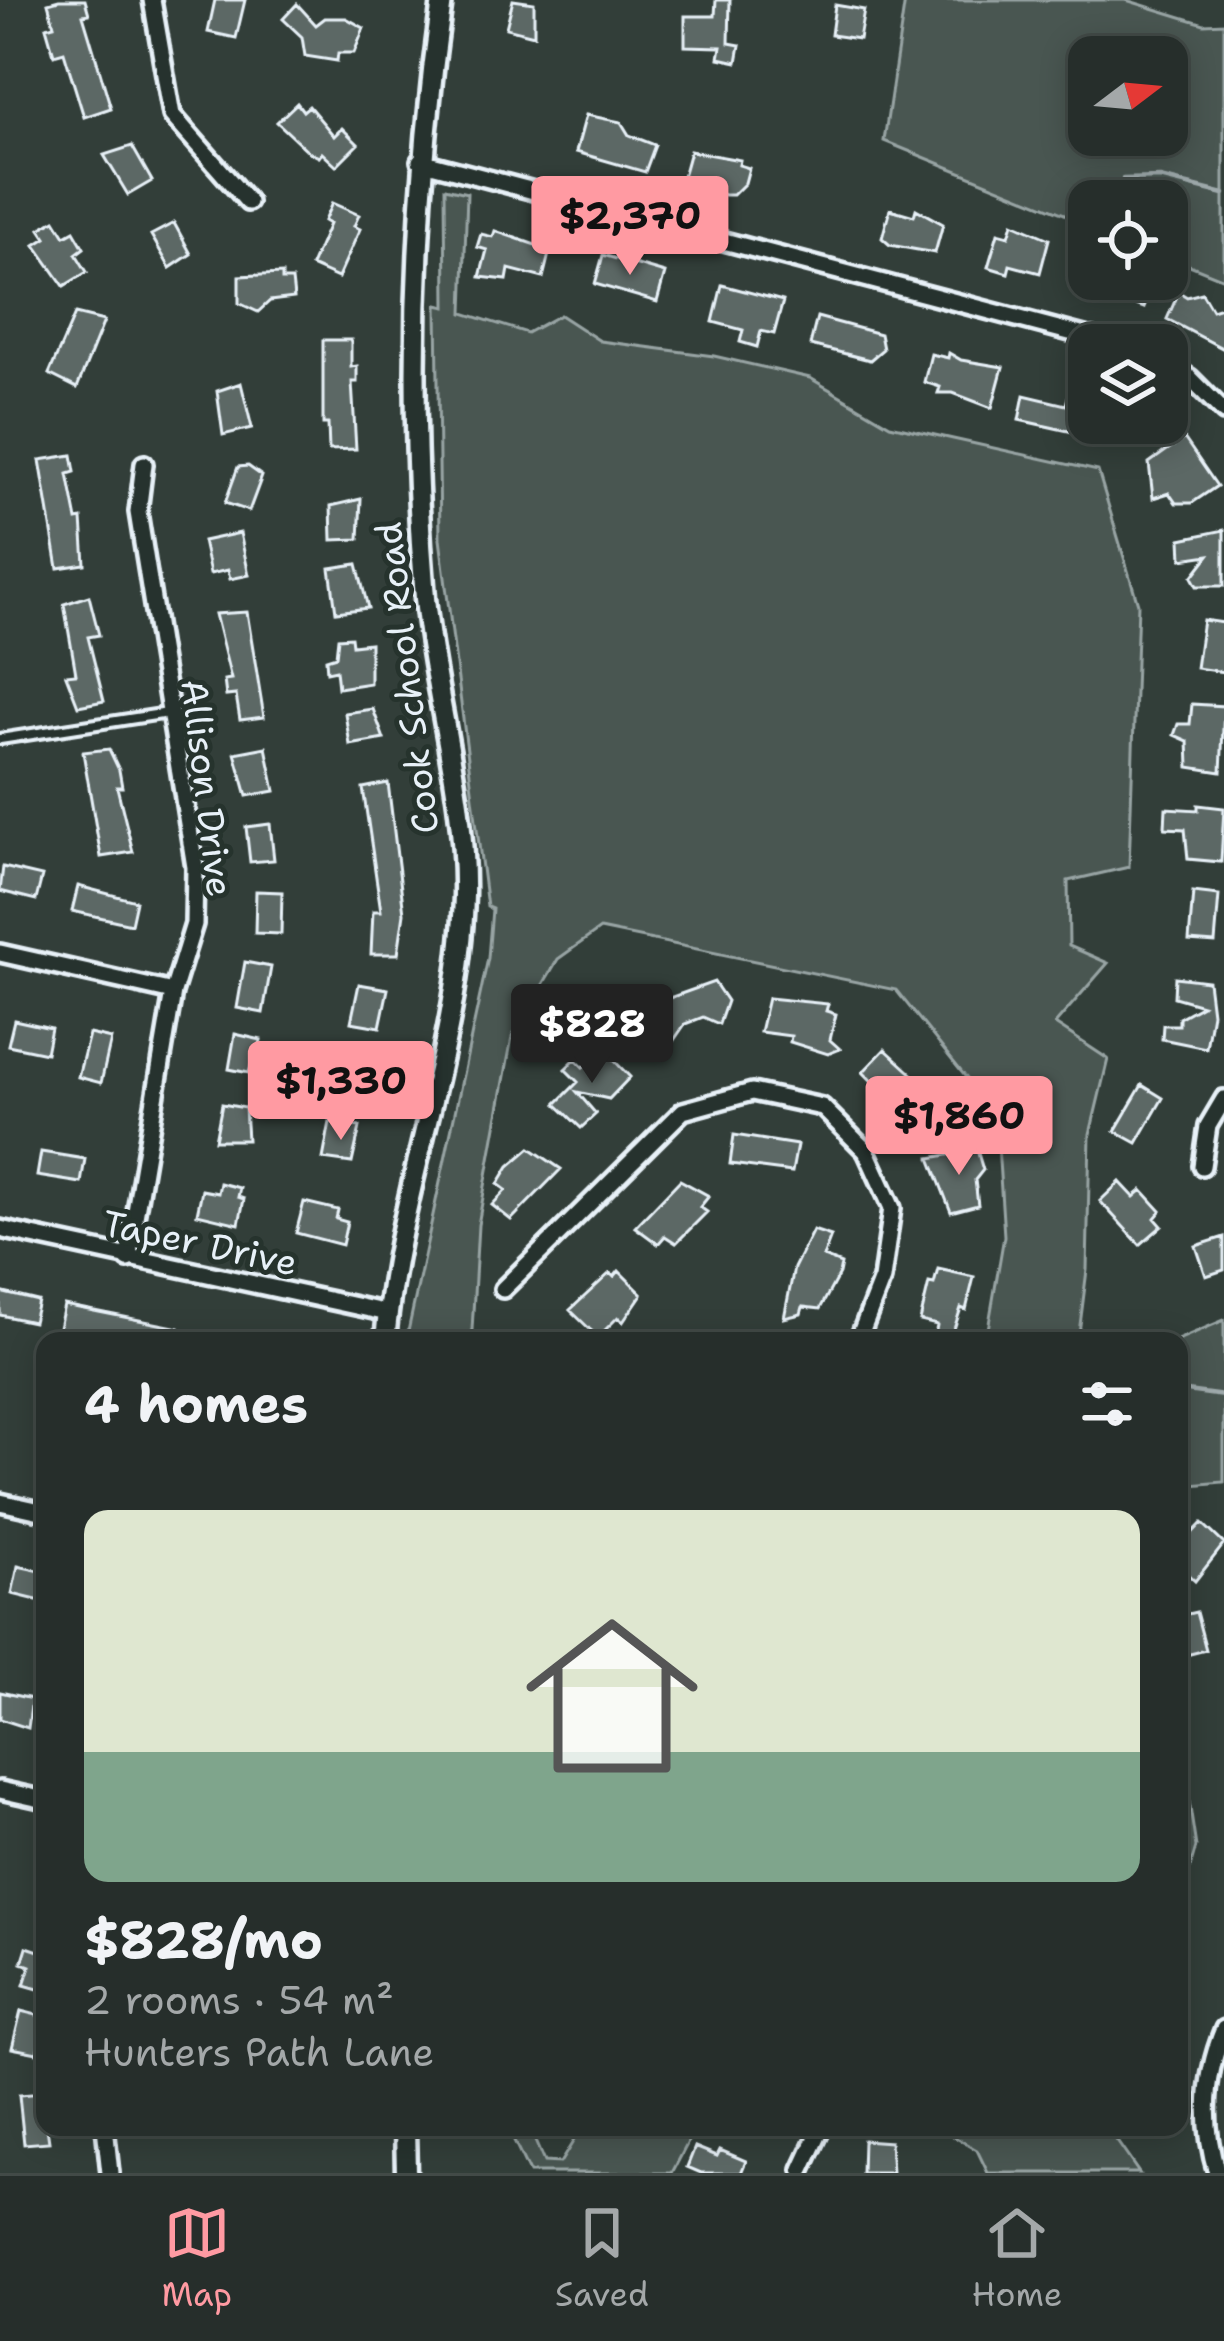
<!DOCTYPE html>
<meta charset="utf-8">
<style>
body{margin:0;font-family:"Shantell Sans",sans-serif;background:#323a37;color:#f1f3f6;height:100vh;display:flex;flex-direction:column;font-size:45px;white-space:nowrap}
*{box-sizing:border-box;margin:0}
p{font-size:39px;color:#a4a8a9}
.icon{flex:none;width:66px;height:66px;fill:none;stroke:currentColor;stroke-width:2;stroke-linecap:round;stroke-linejoin:round}
.map{position:relative;flex:1;overflow:hidden}
.panel{position:absolute;left:36px;top:1332px;width:1152px;height:804px;display:flex;flex-direction:column;background:#262e2b;border-radius:24px;box-shadow:0 6px 30px #0003,0 0 0 3px #424a47}
.panel>*{flex:none}
.needle{width:78px;rotate:74deg}
.controls{position:absolute;left:1068px;top:36px;display:grid;gap:24px}
.controls a{display:grid;place-items:center;width:120px;height:120px;border-radius:24px;background:#262e2b;box-shadow:0 6px 30px #0003,0 0 0 3px #424a47;font-size:60px}
.price{position:absolute;translate:-50% -102px;padding:0 27px;border-radius:12px;background:#ff9aa2;color:#111;font-size:39px;line-height:78px;filter:drop-shadow(0 3px 6px #0008)}
.price::after{content:'';position:absolute;left:50%;top:72px;width:36px;height:27px;margin-left:-18px;background:inherit;clip-path:polygon(0 0,100% 0,50% 100%)}
.price.selected{background:#222;color:#fff}
ul{padding:0;list-style:none}
li{display:grid;align-content:center;gap:24px;height:636px;padding:0 48px}
li+li{border-top:3px solid #424a47}
li span{display:grid;place-items:center;height:372px;border-radius:24px;color:#555}
li>.icon{margin-inline-start:auto}
span .icon{width:216px;height:216px;fill:#fffc;stroke-width:1}
li b{font-size:51px}
h2{display:flex;justify-content:space-between;align-items:center;height:144px;padding:0 48px;font-size:51px}
.dock{display:flex;justify-content:space-around;align-items:center;height:168px;border-top:3px solid #424a47;background:#262e2b;font-size:33px;color:#a4a8a9}
.dock a{display:grid;justify-items:center;gap:6px}
.dock .selected{color:#ff9aa2}
.map>svg:first-child{display:block}
.green{fill:#495651;stroke:#98a4a4;stroke-width:3;fill-rule:evenodd}
.lines{fill:none;stroke-linecap:round;stroke-linejoin:round}
.stream{stroke:#9ea9ab;stroke-width:4.5}
.building{fill:#5c6865;stroke:#e8f1f8;stroke-width:3}
.service-casing{stroke:#e8f1f8;stroke-width:16}
.minor-casing{stroke:#e8f1f8;stroke-width:24}
.tertiary-casing{stroke:#e8f1f8;stroke-width:27}
.service{stroke:#26332d;stroke-width:8}
.minor{stroke:#26332d;stroke-width:15}
.tertiary{stroke:#26332d;stroke-width:18}
.labels{text-anchor:middle;dominant-baseline:central;stroke-width:10;stroke-linejoin:round;paint-order:stroke}
.street-label{font-size:36px;fill:#e8f1f8;stroke:#26332d}
</style>
<div class="map">
<svg width="1224" height="2173" viewBox="0 0 1224 2173">
<rect width="100%" height="100%" fill="#323e39"/>
<filter id="ink" filterUnits="userSpaceOnUse"><feTurbulence type="fractalNoise" baseFrequency=".00833" numOctaves="2"/><feDisplacementMap in="SourceGraphic" scale="24" xChannelSelector="R" yChannelSelector="G"/><feConvolveMatrix kernelMatrix="1 2 1 2 8 2 1 2 1" color-interpolation-filters="sRGB"/></filter>
<g filter="url(#ink)">
<path class="green" d="M905,0H1126L1204,24L1224,23V279L1167,256V201H1089V224L884,141ZM1089,57H1167V135H1089Z
M445,188L467,193L463,313L527,333L560,315L600,341L714,356L810,378L890,425L1098,471L1138,604L1129,867L1068,881L1069,946L1108,963L1055,1024L1108,1059L1090,1134L1087,1270L1078,1341H986L1004,1236L996,1115L896,990L600,929L558,959L512,1037L478,1225L472,1330L464,1341H406L488,958L492,909L487,907L440,539L437,305L446,307Z
M1224,1320V1482L1179,1486V1341H1175Z
M1179,1735L1196,1847L1179,1907Z
M507,2127H529L544,2162L560,2163L582,2127H696L672,2173H529Z
M937,2127H1107L1139,2173H988L977,2150Z"/>
<g class="lines">
<path class="stream" d="M1123,179L1160,178L1224,194
M1179,1390L1224,1396"/>
</g>
<path class="building" d="M59,0H85L89,14L83,15L111,108L84,117L64,52L54,55L46,27L54,25L48,3Z
M215,0H245L236,38L208,32Z
M513,0L534,3V35L506,28Z
M716,0H730L729,43L740,45L737,62L719,58L721,47L685,46V16H715Z
M297,4L316,25L325,18H346L364,28L354,53H338L337,61L305,56L302,37L283,19Z
M835,5L864,10L859,39L831,35Z
M297,103L303,111L309,106L334,136L342,128L358,144L336,166L322,153L319,157L309,152L277,122Z
M586,115L621,122L629,135L655,145L645,172L576,152Z
M132,146L152,181L128,195L104,155Z
M690,151L740,160L739,165L749,168L745,183L733,195H724L682,180Z
M332,203L359,215L354,226L360,229L338,278L311,266L329,224L324,221Z
M890,209L914,216L916,209L943,224L935,253L890,245L882,238Z
M55,220L65,236L74,231L84,248L76,254L87,272L64,286L35,245L46,238L40,229Z
M174,223L191,254L170,268L151,235Z
M1013,223L1049,239L1040,273L1010,265L1008,273L988,267L998,233L1009,236Z
M495,231L550,250L543,278L509,269L507,280L480,277L487,250L477,247L481,234L493,237Z
M603,255L665,273L657,302L595,284Z
M282,274V280H292L294,298L270,301L258,312L239,303V276Z
M1067,279H1152L1144,308Z
M722,285L783,301L774,334L761,331L757,347L740,342L743,330L713,322Z
M1179,292L1187,297L1202,293L1212,310L1224,306V349L1167,319Z
M75,314L104,321L77,388L49,374Z
M817,317L880,334L883,349L870,360L810,345Z
M323,340H351V367L357,366V382H352L356,449L329,450L328,424H323Z
M949,353L961,360L1003,367L992,408L953,393H938L940,387L924,382L931,354L948,358Z
M241,383L252,428L223,435L217,391Z
M1071,386L1089,390V423H1115L1109,447L1090,442L1091,436L1019,420L1024,395L1066,405Z
M1184,438L1217,486L1192,503H1176L1169,493L1153,498L1149,463Z
M72,455L75,472L68,474L77,520L82,519L85,564L58,568L40,460Z
M248,466L262,476L249,511L225,503L238,467Z
M361,499L359,539L332,540L331,506Z
M1224,530V586H1197L1192,577L1209,555L1182,559L1181,539Z
M240,533L249,575L230,579L228,570L210,574L203,541Z
M357,564L368,608L336,612L330,568Z
M89,596L99,635L88,637L104,701L78,706L66,675L76,674L64,604Z
M247,612L264,717L240,720L236,695L226,696L224,680L231,679L215,614Z
M1203,620L1224,623V672L1196,668Z
M351,637L352,645L370,643V683L338,688L336,670L327,672L326,659L336,656L338,638Z
M1192,704L1224,706L1221,772L1189,767L1188,741L1174,735L1178,724H1190Z
M373,709L384,739L350,745L345,713Z
M266,747L275,791L247,796L235,753Z
M109,749L119,770L122,787H117L133,852L101,857L83,752Z
M388,783L404,913L398,954H371L373,911H381L363,788Z
M1198,805L1224,808L1221,862L1188,859L1185,829L1165,828L1166,808L1198,810Z
M270,824L274,860L250,862L246,827Z
M3,867L42,876L36,900L0,891Z
M78,886L136,901L131,924L72,911Z
M256,891L282,892L281,934L255,933Z
M1193,892L1219,895L1215,943L1189,941Z
M245,962L271,967L263,1013L237,1008Z
M1175,977L1208,981L1212,1013L1206,1048L1162,1039L1163,1025H1179V1018L1202,1005L1174,997Z
M714,982L727,1001L719,1024L703,1017L685,1024L670,1046L646,1038L661,1001Z
M359,984L388,989L380,1027L351,1022Z
M768,998L828,1004L826,1011L836,1014L830,1040L840,1049L828,1054L790,1042L791,1036L760,1032Z
M14,1020L51,1028L46,1053L8,1045Z
M89,1034L111,1039L101,1083L78,1077Z
M235,1034L261,1040L259,1049L267,1051L264,1069L251,1066L249,1073L229,1069Z
M885,1049L931,1091L912,1113L904,1105L900,1110L863,1072Z
M605,1051L630,1077L609,1099L577,1092L596,1114L581,1128L556,1104L578,1082L565,1069L575,1059L583,1067Z
M352,1063L366,1066L363,1082L372,1084L368,1104L333,1097L339,1064Z
M1142,1085L1163,1098L1137,1143L1115,1131Z
M222,1104L245,1108L247,1140H215Z
M330,1122L360,1127L352,1163L323,1159Z
M734,1135L797,1145L792,1172L730,1164Z
M530,1148L561,1169L511,1220L492,1205L506,1190L498,1184L509,1166Z
M977,1150L983,1170L975,1180L978,1205L951,1212L930,1158Z
M41,1152L85,1159L81,1183L37,1176Z
M680,1180L709,1196L700,1207L707,1212L676,1243L665,1236L658,1244L635,1227Z
M1120,1182L1134,1197L1142,1190L1161,1211L1155,1218L1162,1226L1140,1245L1100,1201Z
M220,1183L240,1188L238,1197L244,1199L239,1224L197,1214L202,1190L218,1193Z
M304,1202L338,1210L336,1219L347,1222L342,1245L296,1233Z
M813,1230L831,1236L823,1257L841,1264L839,1274L820,1309L803,1307L801,1314L784,1318L794,1268Z
M1224,1237V1270L1206,1276L1196,1246Z
M938,1269L974,1277L966,1310L961,1308L951,1338L935,1336L937,1325L920,1321L929,1283L934,1284Z
M619,1271L642,1294L623,1322L618,1317L598,1337L570,1310L610,1273L614,1277Z
M0,1292L38,1301L33,1322L0,1315Z
M64,1305L179,1328L176,1341H117L59,1328Z
M1202,1523L1224,1544L1195,1581L1179,1566V1556L1184,1550L1180,1546Z
M18,1566L45,1572V1602L12,1594Z
M1196,1612L1206,1650L1182,1656L1179,1616Z
M0,1692L32,1699L28,1728L0,1719Z
M27,1947L45,1953V1991L24,1985L30,1966L22,1963Z
M21,2011L45,2017L37,2053L12,2048Z
M42,2093L49,2142L24,2144L19,2095Z
M863,2140L890,2142L892,2173H862Z
M695,2147L717,2156L720,2150L746,2161L741,2173H701L687,2167Z"/>
<g class="lines">
<g class="service-casing">
<path id="service" d="M0,739L168,713"/>
</g>
<g class="minor-casing">
<path id="minor" d="M152,0L172,115L248,202
M420,161L1119,345
M1167,365L1190,378L1224,412
M0,953L173,992
M1202,1166L1208,1126L1224,1099
M0,1229L388,1313
M128,1259L173,992L194,924L195,867L138,512L144,464
M503,1289L683,1111L752,1092L822,1107L866,1151L892,1208L882,1279L858,1341
M0,1502L45,1512
M0,1790L45,1800
M105,2127L110,2173
M802,2170L822,2127
M1217,2173C1202,2124 1204,2077 1224,2029"/>
</g>
<g class="tertiary-casing">
<path id="tertiary" d="M385,1341C398,1190 460,1047 464,895C466,795 434,696 425,598C408,398 414,198 442,0
M405,2127L406,2173"/>
</g>
<use href="#service" class="service"/>
<use href="#minor" class="minor"/>
<use href="#tertiary" class="tertiary"/>
</g>
</g>
<g class="labels">
<g class="street-label">
<text transform="translate(407 678) rotate(-97)">Cook School Road</text>
<text transform="translate(207 788) rotate(83)">Allison Drive</text>
<text transform="translate(200 1243) rotate(12)">Taper Drive</text>
</g>
</g>
</svg>
<div class="controls">
<a><svg class="needle" viewBox="-14 -14 28 28"><path d="M0-13l5 13h-10z" fill="#e53935"/><path d="M0 13l5-13h-10z" fill="#a4a8a9"/></svg></a>
<a><svg class="icon" aria-label="locate" viewBox="0 0 24 24"><circle cx="12" cy="12" r="6"/><path d="M12 2v4M12 18v4M2 12h4M18 12h4"/></svg></a>
<a><svg class="icon" aria-label="layers" viewBox="0 0 24 24"><path d="M12 4l9 5-9 5-9-5zM3 14l9 5 9-5"/></svg></a>
</div>
<b class="price" style="left:630px;top:278px">$2,370</b>
<b class="price selected" style="left:592px;top:1086px">$828</b>
<b class="price" style="left:341px;top:1143px">$1,330</b>
<b class="price" style="left:959px;top:1178px">$1,860</b>
<section class="panel">
<h2>4 homes<svg class="icon" aria-label="filters" viewBox="0 0 24 24"><path d="M4 7h16M4 17h16"/><circle cx="9" cy="7" r="2"/><circle cx="15" cy="17" r="2"/></svg></h2>
<ul>
<li><span style="background:linear-gradient(#dfe7d0 65%,#7fa58c 0)"><svg class="icon" aria-label="home" viewBox="0 0 24 24"><path d="M3 11l9-7 9 7M6 9v11h12V9"/></svg></span><div><b>$828/mo</b><p>2 rooms · 54 m²</p><p>Hunters Path Lane</p></div></li>
</ul>
</section>
</div>
<nav class="dock">
<a class="selected"><svg class="icon" aria-label="map" viewBox="0 0 24 24"><path d="M3 6l6-2 6 2 6-2v14l-6 2-6-2-6 2zM9 4v14M15 6v14"/></svg>Map</a>
<a><svg class="icon" aria-label="saved" viewBox="0 0 24 24"><path d="M7 4h10v16l-5-4-5 4z"/></svg>Saved</a>
<a><svg class="icon" aria-label="home" viewBox="0 0 24 24"><path d="M3 11l9-7 9 7M6 9v11h12V9"/></svg>Home</a>
</nav>
